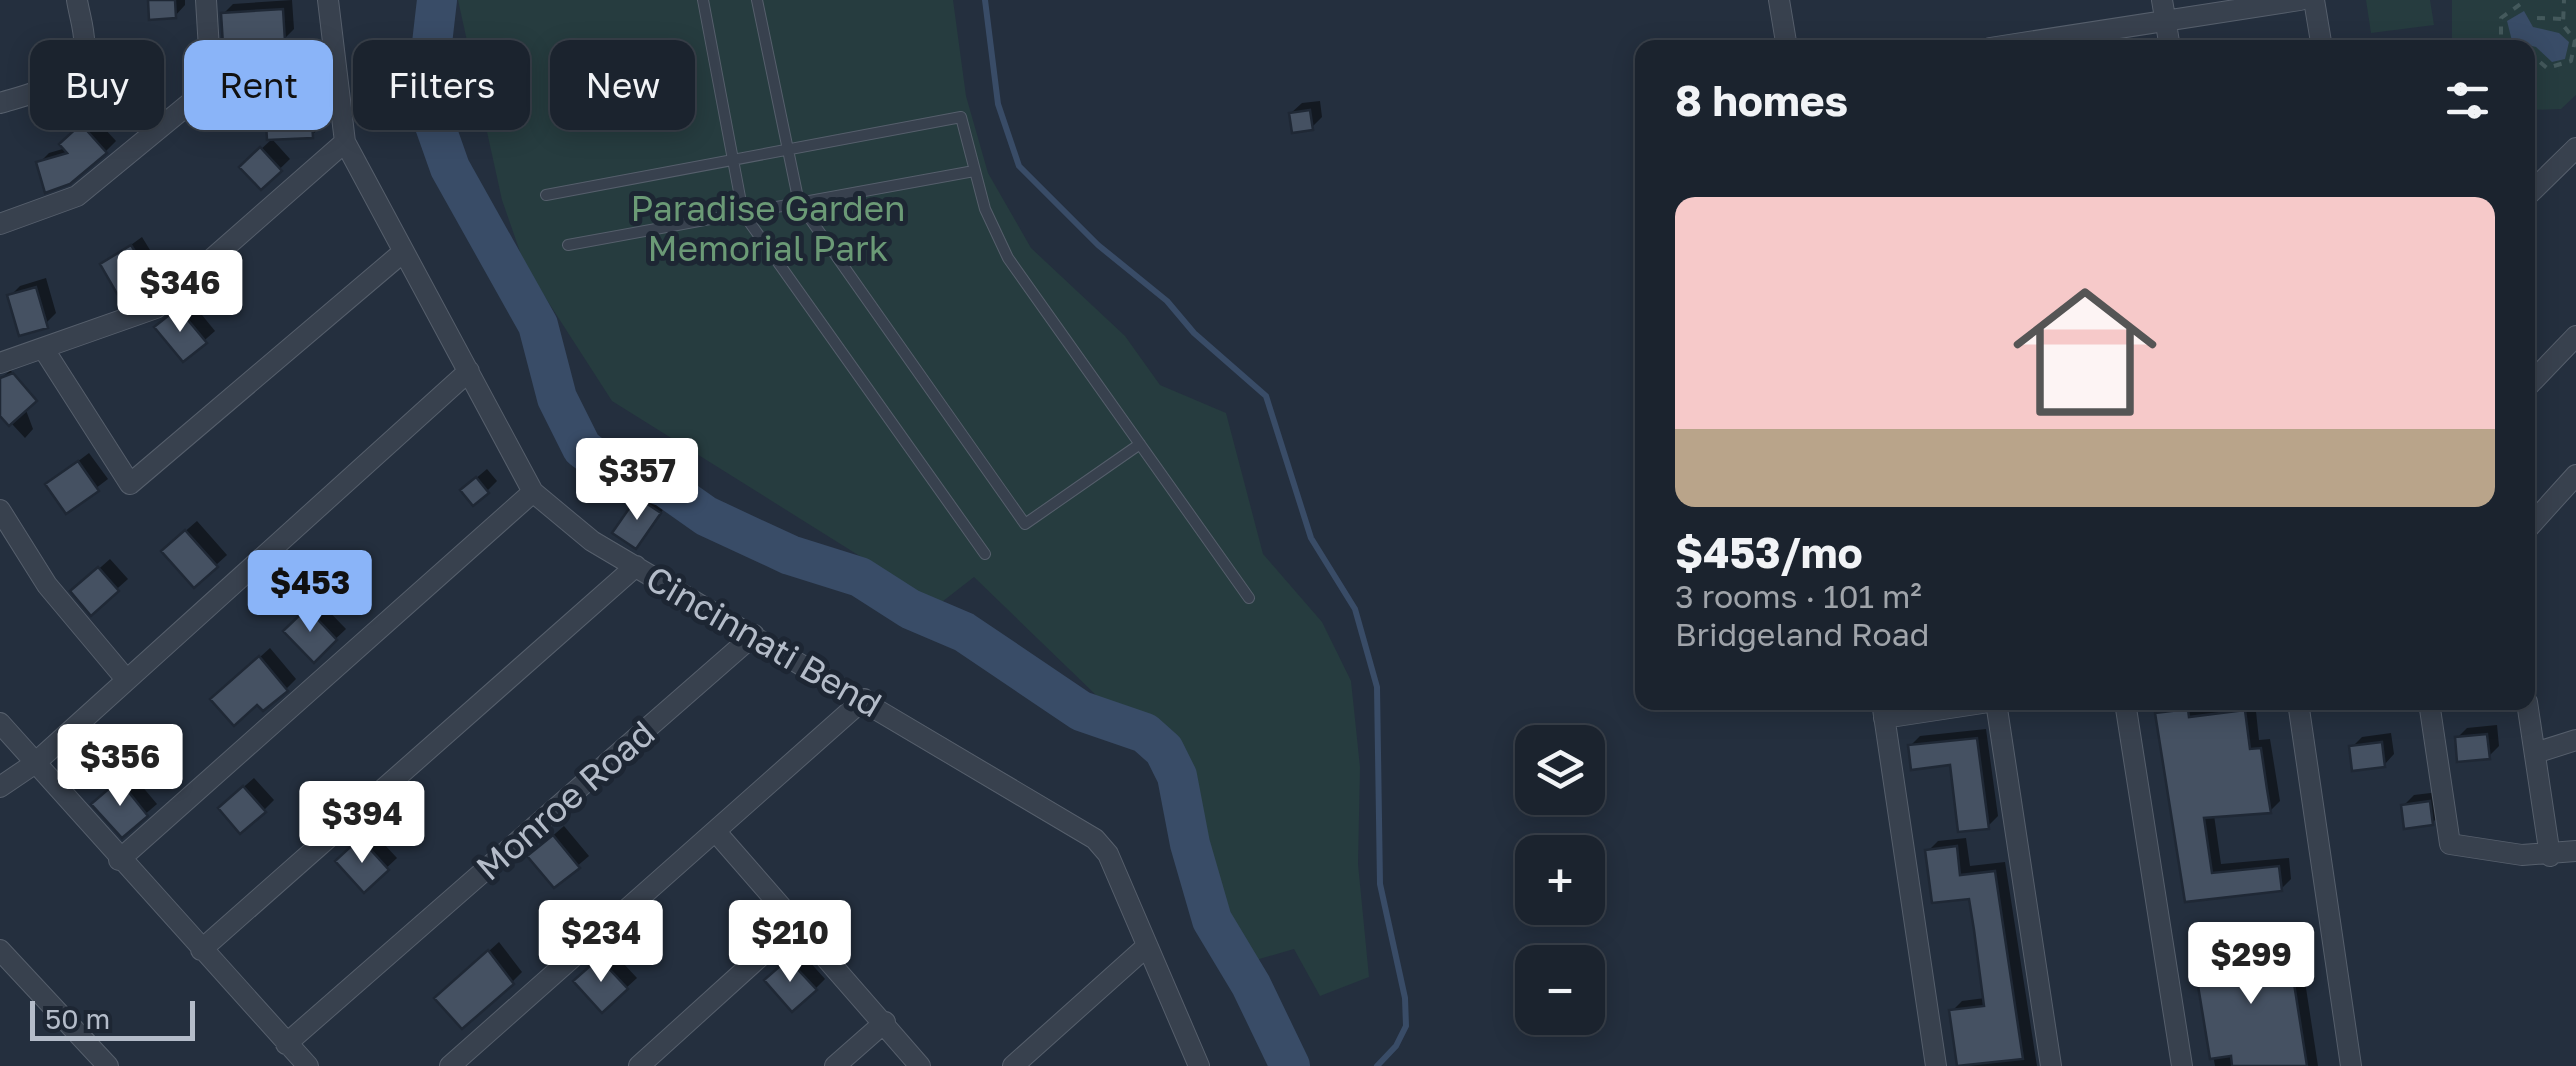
<!DOCTYPE html>
<meta charset="utf-8">
<style>
body{margin:0;font-family:"Golos Text",sans-serif;background:#242b36;color:#f1f3f6;height:100vh;display:flex;flex-direction:column;font-size:38px;white-space:nowrap}
*{box-sizing:border-box;margin:0}
p{font-size:32px;color:#a0a4aa}
.icon{flex:none;width:55px;height:55px;fill:none;stroke:currentColor;stroke-width:2;stroke-linecap:round;stroke-linejoin:round}
.map{position:relative;flex:1;overflow:hidden}
.panel{position:absolute;left:1635px;top:40px;width:900px;height:670px;display:flex;flex-direction:column;background:#1b232e;border-radius:20px;box-shadow:0 5px 25px #0003,0 0 0 2px #39404a}
.panel>*{flex:none}
.guide{position:absolute;left:30px;top:40px;width:950px;height:90px;display:flex;gap:20px}
.controls{position:absolute;left:1515px;top:725px;display:grid;gap:20px}
.controls a{display:grid;place-items:center;width:90px;height:90px;border-radius:20px;background:#1b232e;box-shadow:0 5px 25px #0003,0 0 0 2px #39404a;font-size:50px}
.scale{position:absolute;left:30px;bottom:25px;width:165px;box-sizing:border-box;padding-left:10px;border:5px solid #b4bcc9;border-top:0;font-size:28px;line-height:35px;white-space:nowrap;color:#b4bcc9;-webkit-text-stroke:8px #1d2633;paint-order:stroke}
.price{position:absolute;translate:-50% -85px;padding:0 22px;border-radius:10px;background:#fff;color:#222;font-size:32px;line-height:65px;filter:drop-shadow(0 2px 5px #0008)}
.price::after{content:'';position:absolute;left:50%;top:60px;width:30px;height:22px;margin-left:-15px;background:inherit;clip-path:polygon(0 0,100% 0,50% 100%)}
.price.selected{background:#8ab4f8;color:#111}
ul{padding:0;list-style:none}
li{display:grid;align-content:center;gap:20px;height:530px;padding:0 40px}
li+li{border-top:2px solid #39404a}
li span{display:grid;place-items:center;height:310px;border-radius:20px;color:#555}
li>.icon{margin-inline-start:auto}
span .icon{width:180px;height:180px;fill:#fffc;stroke-width:1}
li b{font-size:42px}
h2{display:flex;justify-content:space-between;align-items:center;height:120px;padding:0 40px;font-size:42px}
.pill{padding:0 35px;border-radius:20px;background:#1b232e;box-shadow:0 5px 25px #0003,0 0 0 2px #39404a;font-size:35px;line-height:90px}
.pill.selected{background:#8ab4f8;color:#111}
.map>svg:first-child{display:block}
.green{fill:#263c3f}
.water{fill:#394c67}
.shadow{fill:#0007}
.lines{fill:none;stroke-linecap:round;stroke-linejoin:round}
.stream{stroke:#394c67;stroke-width:6}
.river{stroke:#394c67;stroke-width:40}
.building{fill:#455162;stroke:#1f2835;stroke-width:2.5}
.service-casing{stroke:#565f6c;stroke-width:12}
.minor-casing{stroke:#565f6c;stroke-width:22}
.path{stroke:#44595c;stroke-width:4;stroke-dasharray:8 8;stroke-linecap:butt}
.service{stroke:#38414e;stroke-width:10}
.minor{stroke:#38414e;stroke-width:20}
.labels{text-anchor:middle;dominant-baseline:central;stroke-width:10;stroke-linejoin:round;paint-order:stroke}
.park-label{font-size:35px;fill:#6b9a76;stroke:#1d2633}
.street-label{font-size:35px;fill:#b4bcc9;stroke:#1d2633}
</style>
<div class="map">
<svg width="2576" height="1066" viewBox="0 0 2576 1066">
<rect width="100%" height="100%" fill="#242f3e"/>
<path class="green" d="M458,0H953L966,96L988,173L1031,248L1125,336L1160,385L1226,413L1263,554L1322,622L1351,681L1360,767L1358,864L1369,977L1320,996L1294,949L1249,962L1205,875L1188,828L1182,747L1162,723L1097,696L974,577L938,605L612,401L525,266L502,200Z
M2366,0H2430L2434,25L2371,33Z
M2452,0H2576V95L2561,109L2528,110V48L2452,47Z"/>
<path class="water" d="M2524,11L2533,27L2559,33L2569,42L2565,59L2552,62L2536,47L2512,41L2507,21Z"/>
<path class="shadow" d="M150,0H185V5L175,16Z
M292,0L294,29L284,39L223,14L233,4Z
M319,77L322,125L312,135L267,89L277,79Z
M1320,101L1322,117L1312,127L1291,113L1302,103Z
M93,116L116,141L106,151L69,182L39,163L49,153L66,148L73,134Z
M272,139L290,159L261,187L242,167Z
M142,237L161,268L151,278L103,265Z
M46,278L56,313L46,323L10,296L20,286Z
M189,299L215,331L183,359L167,318Z
M11,370L33,429L25,438L0,411V379Z
M89,453L108,479L67,510L48,484Z
M487,469L497,481L487,491L474,480Z
M649,489L669,502L635,546L639,499Z
M197,521L227,555L194,585L174,541Z
M110,559L128,579L91,612L84,582Z
M318,600L346,629L314,659L286,631Z
M270,648L296,679L286,689L263,708L224,690Z
M2198,702V708L2255,702L2259,740L2270,739L2280,801L2270,811L2214,815L2221,864L2289,858L2291,879L2281,889L2187,899L2158,714L2168,704Z
M2497,725L2499,746L2489,756L2457,738L2467,728Z
M1986,729L1998,816L1988,826L1952,762L1910,746L1920,736Z
M2391,733L2394,754L2384,765L2352,747L2362,737Z
M130,772L157,804L122,834L104,794Z
M254,778L274,800L264,810L231,798Z
M2439,792L2442,813L2432,823L2403,806L2414,795Z
M564,826L589,856L555,885L541,846Z
M371,830L397,858L364,889L339,861Z
M1966,838L1970,866L2005,862L2037,1066H1960L1952,1011L1962,1001L1985,998L1971,896L1928,851L1938,841Z
M2298,936L2318,1066H2215L2196,956L2206,946Z
M499,942L522,972L512,982L448,988Z
M611,950L637,978L603,1009L577,982Z
M799,950L825,979L815,989L777,970Z"/>
<g class="lines">
<path class="stream" d="M985,0L998,104L1019,166L1098,245L1167,301L1194,333L1266,396L1311,538L1355,609L1377,687L1380,884L1405,998L1406,1026L1396,1046L1377,1066"/>
<path class="river" d="M437,0L427,87L432,117L450,168L538,325L557,398L582,448L607,467L665,487L706,516L790,555L860,577L910,609L964,632L1081,711L1145,733L1164,750L1177,776L1190,844L1212,920L1251,985L1290,1066"/>
</g>
<path class="building" d="M148,0H175L176,18L149,20Z
M283,9L285,41L223,45L221,13Z
M310,86L313,138L267,140L264,88Z
M1310,110L1313,130L1292,133L1289,113Z
M81,124L107,153L70,184L45,193L36,162L67,153L59,144Z
M260,147L282,171L261,190L239,167Z
M131,245L153,280L119,297L100,264Z
M36,287L48,328L19,336L7,295Z
M178,308L207,343L183,362L154,327Z
M13,373L37,401L9,426L0,416V378Z
M78,461L99,491L66,514L45,484Z
M476,477L489,493L473,506L460,490Z
M637,497L661,513L636,549L612,533Z
M185,530L218,567L194,588L161,551Z
M98,567L119,591L91,616L70,591Z
M307,608L337,640L314,663L283,631Z
M259,656L288,691L263,711L257,705L234,726L210,699Z
M2188,709L2189,717L2245,710L2250,749L2261,748L2267,789L2271,813L2204,818L2212,873L2279,866L2282,891L2185,902L2155,713Z
M2487,734L2490,759L2457,762L2455,737Z
M1977,738L1989,829L1958,832L1950,765L1911,770L1908,745Z
M2382,742L2385,767L2352,771L2349,746Z
M119,780L148,816L122,838L91,804Z
M243,786L266,812L240,834L218,808Z
M2430,801L2433,825L2404,829L2401,805Z
M553,835L580,868L554,888L527,856Z
M360,838L389,870L364,893L335,861Z
M1957,846L1960,875L1995,871L2023,1059L1957,1066L1949,1010L1984,1006L1974,930L1969,899L1932,903L1925,850Z
M2288,945L2307,1066H2232L2231,1056L2210,1059L2193,955Z
M488,950L514,984L462,1029L434,998Z
M599,958L628,989L602,1013L573,981Z
M788,959L817,990L792,1012L764,980Z"/>
<g class="lines">
<g class="service-casing">
<path id="service" d="M703,0L743,213L985,554
M757,0L799,203L1025,524L1140,444
M546,195L961,117L985,209L1008,258L1249,598
M568,245L974,171"/>
</g>
<g class="minor-casing">
<path id="minor" d="M328,0L345,142L533,492L592,541L1095,839L1108,854L1199,1066
M1779,0L1787,48
M2162,0L2170,48
M2314,0L2322,48
M1990,48L2300,0
M0,103C29,94 78,85 84,48C86,34 79,14 77,0
M2528,195L2576,148
M0,224L77,196L201,94L209,49L206,0
M43,348L130,484L402,253
M0,363L156,308L345,142
M2528,386L2576,336
M0,510L47,585L125,678
M2528,528L2576,475
M1882,702L1936,1066
M1996,702L2051,1066
M2125,702L2182,1066
M2298,702L2351,1066
M2429,702L2450,844L2522,855L2576,851
M2527,702L2550,856
M1884,718L1989,702
M0,723L308,1066
M2535,753L2576,740
M0,787L34,764L469,371
M716,832L920,1066
M119,860L533,492
M0,950L108,1066
M201,950L636,566
M286,1044L754,635
M450,1066L864,699
M639,1066L797,923
M835,1066L885,1022
M1013,1066L1146,947"/>
</g>
<path class="path" d="M2537,18L2563,19
M2509,48L2501,37V18L2526,0
M2528,52L2547,68L2571,61L2575,40L2563,25L2564,0"/>
<use href="#service" class="service"/>
<use href="#minor" class="minor"/>
</g>
<g class="labels">
<g class="park-label">
<text x="768" y="208">Paradise Garden<tspan x="768" dy="40">Memorial Park</tspan></text>
</g>
<g class="street-label">
<text transform="translate(764 641) rotate(30)">Cincinnati Bend</text>
<text transform="translate(565 800) rotate(-41)">Monroe Road</text>
</g>
</g>
</svg>
<div class="controls">
<a><svg class="icon" aria-label="layers" viewBox="0 0 24 24"><path d="M12 4l9 5-9 5-9-5zM3 14l9 5 9-5"/></svg></a>
<a>+</a>
<a>−</a>
</div>
<div class="scale">50 m</div>
<b class="price" style="left:180px;top:335px">$346</b>
<b class="price" style="left:637px;top:523px">$357</b>
<b class="price selected" style="left:310px;top:635px">$453</b>
<b class="price" style="left:120px;top:809px">$356</b>
<b class="price" style="left:362px;top:866px">$394</b>
<b class="price" style="left:601px;top:985px">$234</b>
<b class="price" style="left:790px;top:985px">$210</b>
<b class="price" style="left:2251px;top:1007px">$299</b>
<div class="guide">
<a class="pill">Buy</a>
<a class="pill selected">Rent</a>
<a class="pill">Filters</a>
<a class="pill">New</a>
</div>
<section class="panel">
<h2>8 homes<svg class="icon" aria-label="filters" viewBox="0 0 24 24"><path d="M4 7h16M4 17h16"/><circle cx="9" cy="7" r="2"/><circle cx="15" cy="17" r="2"/></svg></h2>
<ul>
<li><span style="background:linear-gradient(#f6c9c9 75%,#b9a48a 0)"><svg class="icon" aria-label="home" viewBox="0 0 24 24"><path d="M3 11l9-7 9 7M6 9v11h12V9"/></svg></span><div><b>$453/mo</b><p>3 rooms · 101 m²</p><p>Bridgeland Road</p></div></li>
</ul>
</section>
</div>
